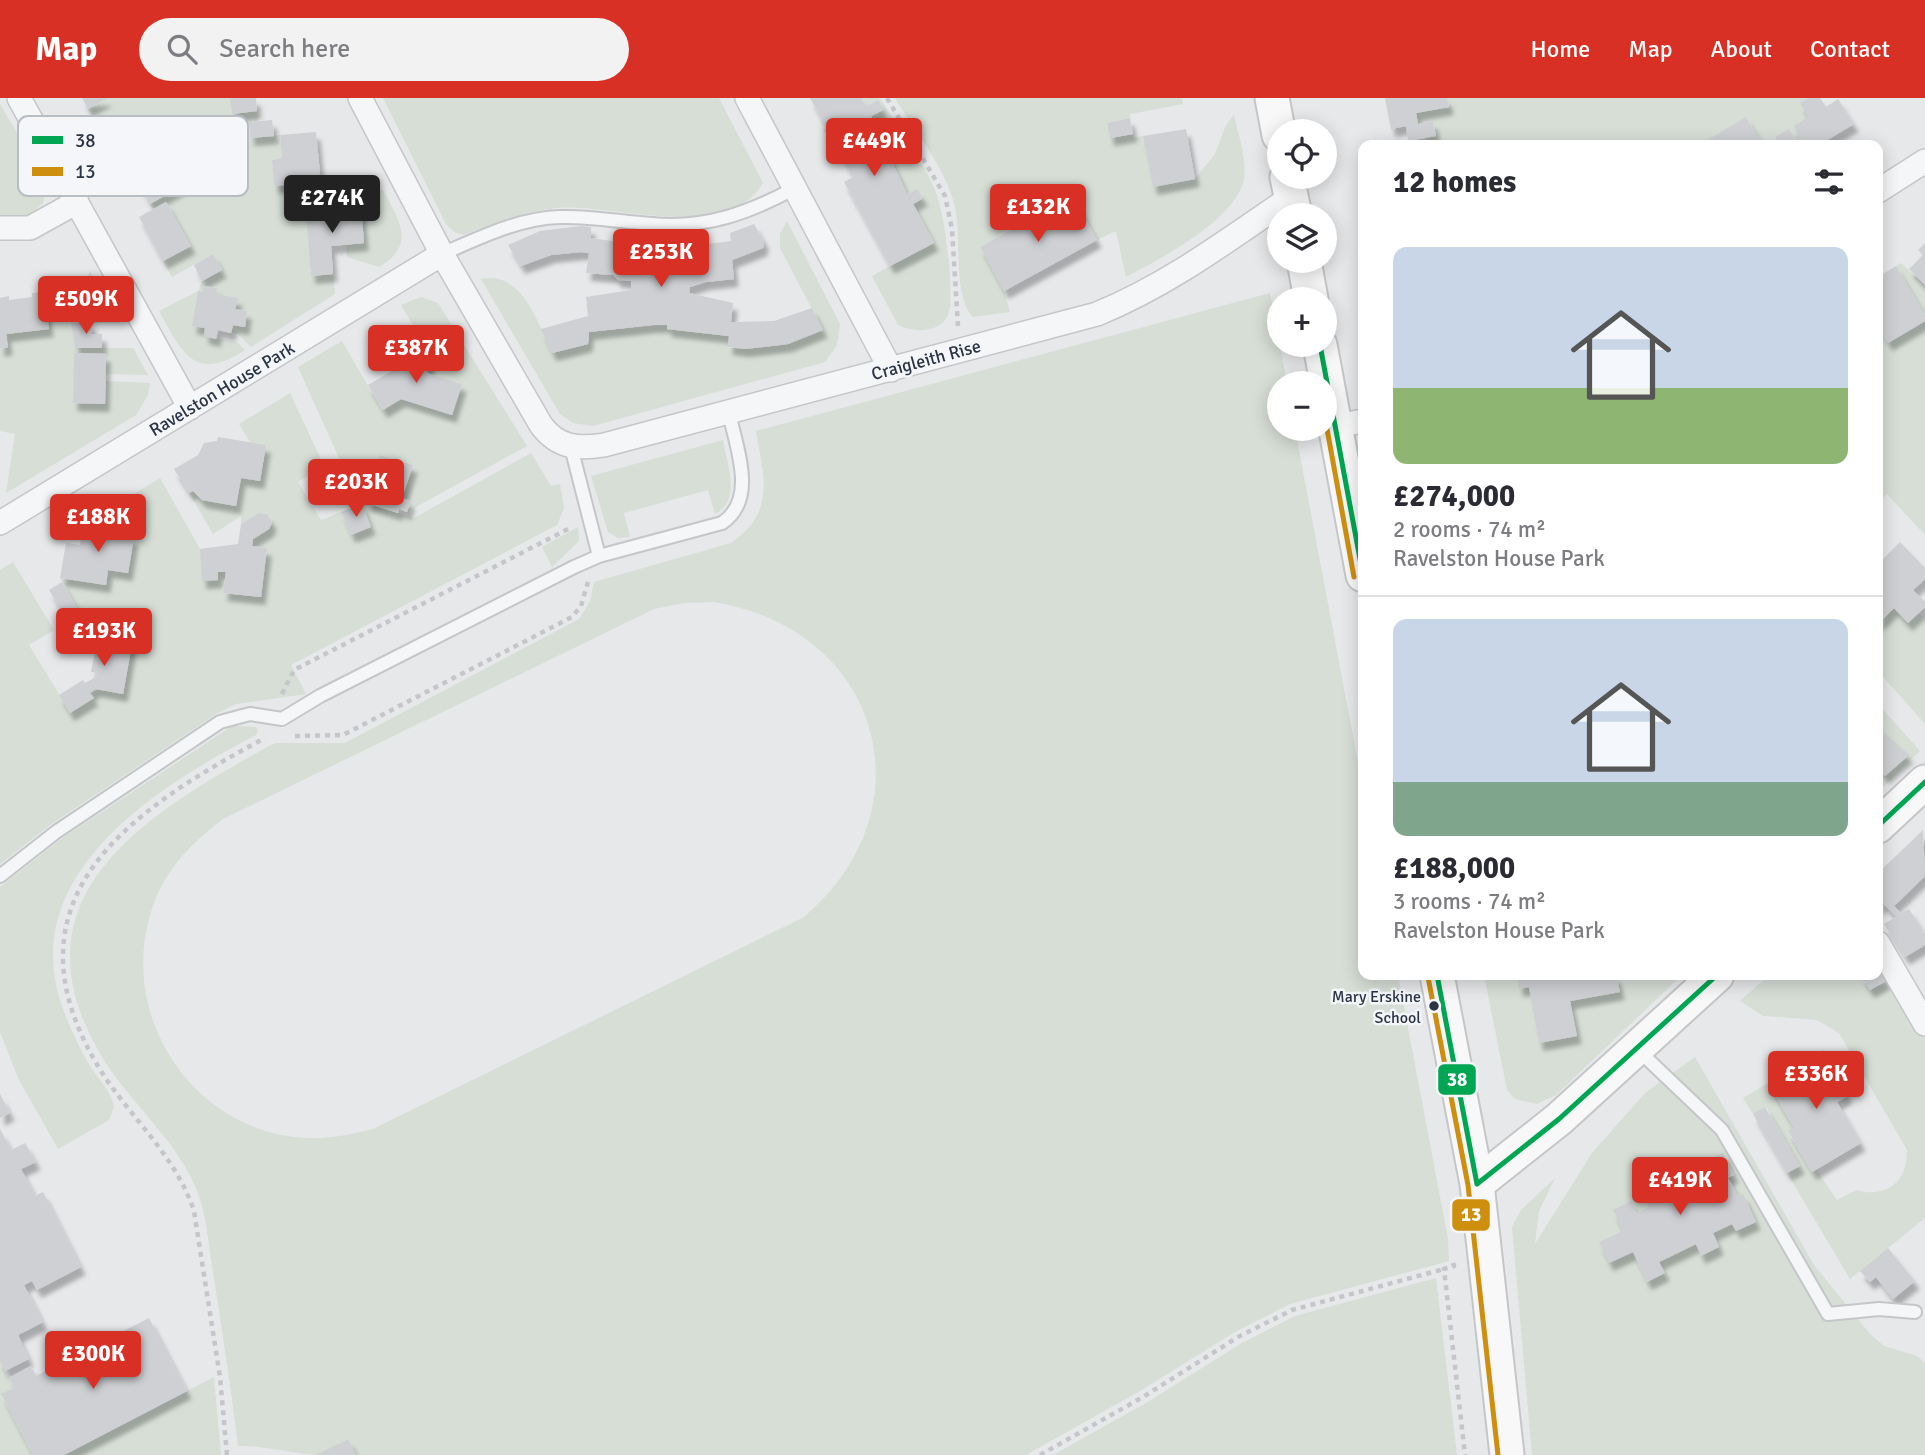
<!DOCTYPE html>
<meta charset="utf-8">
<style>
body{margin:0;font-family:Signika,sans-serif;background:#f2f2f3;color:#2b2b33;height:100vh;display:flex;flex-direction:column;font-size:26px;white-space:nowrap}
*{box-sizing:border-box;margin:0}
p{font-size:23px;color:#7c7c81}
.icon{flex:none;width:38px;height:38px;fill:none;stroke:currentColor;stroke-width:2;stroke-linecap:round;stroke-linejoin:round}
.map{position:relative;flex:1;overflow:hidden}
.drawer{position:absolute;left:1358px;top:42px;width:525px;height:840px;display:flex;flex-direction:column;background:#fff;border-radius:14px;box-shadow:0 4px 18px #0003}
.drawer>*{flex:none}
.buttons{position:absolute;left:1267px;top:21px;display:grid;gap:14px}
.buttons a{display:grid;place-items:center;width:70px;height:70px;border-radius:50%;background:#fff;box-shadow:0 4px 18px #0003;font-size:35px}
.price{position:absolute;translate:-50% -60px;padding:0 16px;border-radius:7px;background:#d93025;color:#fff;font-size:23px;line-height:46px;filter:drop-shadow(0 2px 4px #0008)}
.price::after{content:'';position:absolute;left:50%;top:42px;width:21px;height:16px;margin-left:-10px;background:inherit;clip-path:polygon(0 0,100% 0,50% 100%)}
.price.selected{background:#222;color:#fff}
ul{padding:0;list-style:none}
li{display:grid;align-content:center;gap:14px;height:371px;padding:0 35px}
li+li{border-top:2px solid #e1e1e2}
li span{display:grid;place-items:center;height:217px;border-radius:14px;color:#555}
li>.icon{margin-inline-start:auto}
span .icon{width:126px;height:126px;fill:#fffc;stroke-width:1}
li b{font-size:30px}
h2{display:flex;justify-content:space-between;align-items:center;height:84px;padding:0 35px;font-size:30px}
header{display:flex;align-items:center;gap:42px;box-sizing:border-box;height:98px;padding:0 35px;background:#d93025;color:#fff}
header strong{font-size:33px}
nav{display:flex;gap:38px;margin-inline-start:auto;font-size:24px}
.search{width:490px;height:63px;background:#f2f2f3;display:flex;align-items:center;gap:18px;box-sizing:border-box;padding:0 24px;border-radius:38px;color:#7c7c81;font-size:26px}
.map>svg:first-child{display:block}
.green{fill:#d6ded6;fill-rule:evenodd}
.building{fill:#ced0d3;filter:url(#shadow)}
.lines{fill:none;stroke-linecap:round;stroke-linejoin:round}
.lane-casing{stroke:#c4c6c8;stroke-width:16}
.street-casing{stroke:#c4c6c8;stroke-width:26}
.secondary-casing{stroke:#c4c6c8;stroke-width:37}
.path{stroke:#c5c6ca;stroke-width:4.5;stroke-dasharray:5 5;stroke-linecap:butt}
.lane{stroke:#f5f6f7;stroke-width:12}
.street{stroke:#f5f6f7;stroke-width:23}
.secondary{stroke:#f8f8f8;stroke-width:33}
.bus-1-casing{stroke:#f4f6f9;stroke-width:10}
.bus-2-casing{stroke:#f4f6f9;stroke-width:10}
.bus-1{stroke:#00a651;stroke-width:5}
.bus-2{stroke:#ce8f0e;stroke-width:5}
.bus-dot{fill:#2b3445;stroke:#f4f6f9;stroke-width:2.5}
.labels{text-anchor:middle;dominant-baseline:central;stroke-width:5;stroke-linejoin:round;paint-order:stroke}
.bus-label{font-size:16px;fill:#2b3445;stroke:#f4f6f9;text-anchor:end}
.street-label{font-size:18px;fill:#2b3445;stroke:#f4f6f9}
.key{fill:#f4f6f9;stroke:#b8bcc3;stroke-width:2}
.key-label{font-size:19px;fill:#2b3445}
.line-badge{stroke:#f4f6f9;stroke-width:2.5}
.badge-label{font-size:19px;text-anchor:middle;font-weight:bold;fill:#fff}
</style>
<header>
<strong>Map</strong>
<div class="search"><svg class="icon" aria-label="search" viewBox="0 0 24 24"><circle cx="10" cy="10" r="6"/><path d="M15 15l6 6"/></svg>Search here</div>
<nav><a>Home</a><a>Map</a><a>About</a><a>Contact</a></nav>
</header>
<div class="map">
<svg width="1925" height="1357" viewBox="0 0 1925 1357">
<defs>
<filter id="shadow"><feDropShadow dx="4.5" dy="8" stdDeviation="2" flood-color="#0004"/></filter>
</defs>
<rect width="100%" height="100%" fill="#e6e8ea"/>
<path class="green" d="M108,0H230L232,16L257,13L258,24L249,25L250,40L280,37L282,60L272,62L274,88L285,87L286,101L383,92C399,122 417,147 379,169L347,159L346,147L364,145L361,109L306,114L311,178L333,176L335,196L251,249L238,236L231,235L233,227L245,229L247,213L235,211L237,200L216,196V190L204,188L202,194L198,193L192,228L205,230L204,238L237,244L245,252C195,285 182,255 159,213L198,193L202,183L222,172L213,156L172,179L163,163L191,148L166,104L153,111L150,106L188,84L176,64L138,84L134,78L148,70L134,44L145,37L136,19L96,41L89,27L95,24L88,11Z
M383,0H719L763,85C728,146 613,105 556,110C525,113 493,125 464,137L454,134L446,126Z
M861,0H880C898,30 922,60 935,92C945,115 953,185 950,209C947,235 916,236 898,227L872,178L934,144L913,106L923,100L917,91L907,96L871,18L882,12L878,2L866,9Z
M895,0H1182L1183,6L1130,16V20L1107,25L1110,40L1133,36L1134,40L1143,38L1153,88L1195,81L1215,56L1226,27L1234,17C1238,36 1247,61 1244,81C1236,122 1160,161 1126,179L1116,133L1097,142L1073,98L980,149L1004,193L1010,214L973,219C952,197 962,140 955,109C946,70 915,34 895,0Z
M1447,0H1809L1808,19L1799,41L1803,47H1799L1789,31L1776,39L1780,47H1763L1746,19L1700,47H1427L1426,39L1436,37L1433,23L1418,26L1416,15L1449,9Z
M0,6L46,84L43,105L28,119H0Z
M787,123L840,226L837,247L825,264L593,328L573,325L560,316L481,181C522,172 538,225 552,255L588,246L589,234L667,227V231L729,238V250L779,248L823,232L780,150V136Z
M1901,165L1925,187V217L1896,168Z
M90,173L119,225H71L75,250H133L148,277L106,276V256L75,255L73,305L105,306L106,283L150,285L148,297L136,317L6,395L15,336L0,333V251L8,249L6,236L49,231L44,194L83,188Z
M1270,195L1287,285H1279V331H1295L1363,691V877H1398L1448,1141L1449,1163L1290,1206L1235,1234L1140,1293L1026,1357H356L347,1341C338,1345 327,1354 319,1357C299,1357 262,1347 238,1348C231,1290 222,1232 213,1174C208,1145 207,1113 194,1086C173,1039 131,1005 104,962C4,800 145,717 269,648L276,645H345L579,521L590,503L594,484L731,445C776,414 764,380 756,333ZM714,504C881,531 932,710 804,819L373,1031C352,1036 331,1041 309,1040C186,1036 108,903 159,793C174,762 197,741 223,721L654,511L684,505Z
M421,199L438,205L527,348L407,414L411,403L402,400L413,367L381,357L366,405L414,420L531,355L551,388L560,386L564,410L557,427L291,567L306,596L236,606L216,616L50,727L0,766V472L13,464L54,532L29,547L70,614L93,599L90,595L96,591L123,596L134,536L100,529L88,511L80,515L60,480L105,487L108,472L128,475L134,439L114,435L117,418L101,416L160,380L200,451L218,474H226L223,495L260,499L267,450L252,448L253,441L269,431L272,424L267,416L259,415L241,426V418L213,436L189,395L193,393L202,402L236,408L241,380L260,382L266,347L250,344L239,326L290,295L324,368L298,384L321,422L341,414L351,437L370,429L298,269L342,243L382,312L401,301L452,317L462,286L427,275L432,259L401,207Z
M1925,223V437L1887,396L1878,404V229L1888,245Z
M723,342C727,367 742,402 715,416L708,392L624,415L630,439L618,440L608,434L591,378Z
M578,429L579,443L552,469L542,449Z
M1894,510L1918,515L1925,520V626L1878,573V526Z
M1878,606L1920,653L1878,694Z
M232,628L256,629L258,633L256,637C164,685 25,769 58,895C65,920 77,946 90,968C98,981 112,994 114,1009L109,1022L58,1051L19,982L0,934V789L61,741Z
M1879,864L1925,941V1120L1850,1181L1787,1075L1799,1067L1766,1009L1753,1016L1743,1000L1768,985L1794,1030L1788,1034L1811,1073L1816,1071L1837,1102L1856,1092C1887,1101 1908,1083 1907,1052L1839,935L1817,922L1763,918L1740,903L1769,877H1860L1870,892L1886,883L1878,870Z
M1484,877H1682L1556,997L1537,1006L1515,1001L1507,992Z
M1695,959L1814,1167L1870,1236L1884,1248L1917,1258L1925,1265V1357H1532L1512,1129L1521,1112L1555,1080L1539,1113L1535,1146L1592,1055L1645,995Z
M1436,1180L1457,1357H1053L1146,1305L1242,1245L1295,1218Z
M0,1263L14,1290L1,1297L33,1357H0Z
M214,1279L221,1357H64Z"/>
<path class="building" d="M82,0H108L88,11Z
M230,0H256L257,13L232,16Z
M810,0H861L866,9L878,2L883,12L871,18L907,96L917,91L923,100L913,106L934,145L890,168L844,84L853,79L832,40L829,41L826,36L824,32L827,30Z
M1385,0H1447L1449,9L1416,15L1418,26L1433,23L1436,38L1408,43L1406,28L1391,31Z
M1809,0H1820L1826,9L1838,1L1854,26L1819,47H1803L1794,28L1808,19L1800,5Z
M1746,19L1763,47H1699Z
M1130,20L1133,36L1110,40L1107,25Z
M272,22L274,38L250,40L249,24Z
M1186,31L1195,81L1153,89L1143,38Z
M1789,31L1799,47H1780L1775,39Z
M316,34L322,97L286,101L285,87L274,88L272,62L282,60L280,37Z
M176,64L188,85L150,106L138,84Z
M1073,98L1097,142L1004,193L980,149Z
M166,104L191,148L163,163L139,119Z
M361,108L364,145L331,148L333,176L311,178L306,114Z
M754,126L764,143L763,150L732,162L734,181L706,184L690,189L689,195L733,205L731,224H735L774,223L812,210L823,232L788,246L745,251L728,249L729,238L667,231V227H652L589,234L588,246L552,255L541,231L588,218L586,199L631,192V183L618,182L613,177L586,175L589,155L581,154L551,157L521,168L508,147L540,133L581,128L591,129V140L667,151L731,143L730,135Z
M1925,145V187L1909,171L1923,157L1918,152Z
M213,156L222,172L202,183L194,167Z
M1896,168L1925,217V223L1888,245L1878,228V179Z
M204,188L217,190L216,196L238,200L235,211L247,213L245,229L233,227L231,235L218,232L216,241L204,238L205,230L192,228L198,193L202,194Z
M44,194L49,231L6,236L8,249L0,251V200L9,198V202L32,199V195Z
M71,225H92L91,236H102V250H75Z
M403,250L432,260L427,275L462,286L452,317L401,301L383,312L368,287L397,270Z
M74,255L106,256L105,306L73,305Z
M218,339L266,347L260,383L241,380L236,408L202,402L193,393L189,395L174,371L198,357L204,345L217,343Z
M380,357L413,367L402,400L411,403L407,414L399,411L398,415L366,405Z
M362,406L371,429L351,437L341,414Z
M259,415L267,416L272,424L269,431L253,441L252,448L267,450L261,499L223,495L226,474H218V482L202,483L200,451L238,446L241,426Z
M101,416L117,418L114,435L134,439L128,475L108,472L106,487L60,480L66,445L80,447L83,428L99,431Z
M1900,444L1925,470V481L1913,492L1925,504V509L1908,525L1894,510L1878,526V458L1882,462Z
M62,484L80,515L68,523L49,492Z
M100,529L134,535L123,596L96,591L90,595L94,600L70,615L59,597L83,582L85,585L96,579L97,575L91,574Z
M1882,633L1909,657L1885,678L1878,670V637Z
M1923,732L1925,778L1894,808L1901,815L1909,811L1925,836V847L1905,859L1884,826L1896,819L1883,805L1878,811V775Z
M1878,870L1886,883L1870,892L1860,877H1878Z
M1517,877H1616L1620,894L1570,903L1577,938L1539,945L1529,889L1519,891Z
M1824,952L1848,998L1837,1004L1861,1045L1812,1074L1788,1033L1794,1030L1768,985Z
M0,996L10,1015L0,1020Z
M1765,1009L1800,1068L1787,1075L1753,1016Z
M0,1031L11,1052L25,1045L36,1064L21,1071L35,1098L43,1094L81,1169L37,1192L32,1183L24,1187L43,1224L18,1237L29,1261L5,1273L0,1263Z
M1723,1055L1734,1077L1728,1080L1738,1098L1743,1096L1756,1124L1736,1133L1732,1126L1713,1135L1719,1149L1701,1158L1696,1146L1659,1164L1665,1175L1647,1184L1633,1154L1609,1165L1599,1144L1623,1133L1613,1112L1631,1103L1637,1115L1649,1109L1647,1105L1671,1098L1662,1078L1681,1069L1683,1075Z
M1888,1150L1915,1183L1893,1201L1876,1179L1870,1184L1860,1173Z
M149,1220L187,1293L64,1357H33L1,1296L14,1290L9,1280L31,1268L36,1278Z
M348,1341L356,1357H316Z"/>
<g class="lines">
<g class="lane-casing">
<path id="lane" d="M442,156C479,140 519,120 560,119C591,118 621,124 652,126C705,131 749,115 795,90
M571,349L599,458
M0,778L56,734L220,624L250,616L282,621L320,598L574,469L599,458L722,425C758,401 736,349 729,315
M1638,952L1722,1032L1828,1216L1879,1211L1915,1214"/>
</g>
<g class="street-casing">
<path id="street" d="M19,0L190,310
M360,0L442,156L541,327C558,350 578,351 604,347L1097,216C1168,187 1228,142 1291,99
M747,0L891,272
M1878,93L1925,63
M0,130H30L77,104
M1336,328L1363,323
M0,425L442,156
M1878,845L1925,926"/>
</g>
<g class="secondary-casing">
<path id="secondary" d="M1272,0L1279,37
M1287,79L1295,117
M1304,163L1311,201
M1320,247L1363,477
M1878,728L1925,684
M1437,877L1477,1086L1507,1357
M1477,1086L1559,1021L1717,877"/>
</g>
<path class="path" d="M887,0L945,98L952,131L958,228
M282,596L294,572L570,430
M295,638L343,637L572,519L581,508L588,484
M1453,1165L1454,1168L1444,1171L1465,1357
M227,1357L220,1279L194,1113C174,1053 125,1016 95,963C0,798 134,710 265,640
M1040,1357L1143,1299L1238,1239L1292,1212L1444,1171"/>
<use href="#lane" class="lane"/>
<use href="#street" class="street"/>
<use href="#secondary" class="secondary"/>
<g class="bus-1-casing">
<path id="bus-1" d="M1320,247L1363,477
M1878,728L1925,684
M1437,877L1477,1086
M1477,1086L1559,1021L1717,877"/>
</g>
<g class="bus-2-casing">
<path id="bus-2" d="M1325,320L1354,479
M1428,879L1468,1087L1498,1357"/>
</g>
<use href="#bus-1" class="bus-1"/>
<use href="#bus-2" class="bus-2"/>
</g>
<circle class="bus-dot" cx="1434" cy="908" r="6"/>
<g class="labels">
<g class="bus-label">
<text x="1421" y="899">Mary Erskine<tspan x="1421" dy="21">School</tspan></text>
</g>
<g class="street-label">
<text transform="translate(926 262) rotate(-15)">Craigleith Rise</text>
<text transform="translate(222 291) rotate(-31)">Ravelston House Park</text>
</g>
</g>
<rect x="18" y="18" width="230" height="80" rx="10" class="key"/>
<rect x="32" y="38" width="31" height="8" fill="#00a651"/>
<rect x="32" y="69" width="31" height="9" fill="#ce8f0e"/>
<g class="key-label">
<text x="75" y="49">38</text>
<text x="75" y="80">13</text>
</g>
<g class="line-badge">
<rect x="1437" y="965" width="40" height="33" rx="7" fill="#00a651"/>
<rect x="1451" y="1100" width="40" height="34" rx="7" fill="#ce8f0e"/>
</g>
<g class="badge-label">
<text x="1457" y="988">38</text>
<text x="1471" y="1123">13</text>
</g>
</svg>
<div class="buttons">
<a><svg class="icon" aria-label="locate" viewBox="0 0 24 24"><circle cx="12" cy="12" r="6"/><path d="M12 2v4M12 18v4M2 12h4M18 12h4"/></svg></a>
<a><svg class="icon" aria-label="layers" viewBox="0 0 24 24"><path d="M12 4l9 5-9 5-9-5zM3 14l9 5 9-5"/></svg></a>
<a>+</a>
<a>−</a>
</div>
<b class="price" style="left:874px;top:80px">£449K</b>
<b class="price selected" style="left:332px;top:137px">£274K</b>
<b class="price" style="left:1038px;top:146px">£132K</b>
<b class="price" style="left:661px;top:191px">£253K</b>
<b class="price" style="left:86px;top:238px">£509K</b>
<b class="price" style="left:416px;top:287px">£387K</b>
<b class="price" style="left:356px;top:421px">£203K</b>
<b class="price" style="left:98px;top:456px">£188K</b>
<b class="price" style="left:104px;top:570px">£193K</b>
<b class="price" style="left:1816px;top:1013px">£336K</b>
<b class="price" style="left:1680px;top:1119px">£419K</b>
<b class="price" style="left:93px;top:1293px">£300K</b>
<section class="drawer">
<h2>12 homes<svg class="icon" aria-label="filters" viewBox="0 0 24 24"><path d="M4 7h16M4 17h16"/><circle cx="9" cy="7" r="2"/><circle cx="15" cy="17" r="2"/></svg></h2>
<ul>
<li><span style="background:linear-gradient(#c9d6e8 65%,#8fb573 0)"><svg class="icon" aria-label="home" viewBox="0 0 24 24"><path d="M3 11l9-7 9 7M6 9v11h12V9"/></svg></span><div><b>£274,000</b><p>2 rooms · 74 m²</p><p>Ravelston House Park</p></div></li>
<li><span style="background:linear-gradient(#c9d6e8 75%,#7fa58c 0)"><svg class="icon" aria-label="home" viewBox="0 0 24 24"><path d="M3 11l9-7 9 7M6 9v11h12V9"/></svg></span><div><b>£188,000</b><p>3 rooms · 74 m²</p><p>Ravelston House Park</p></div></li>
</ul>
</section>
</div>
